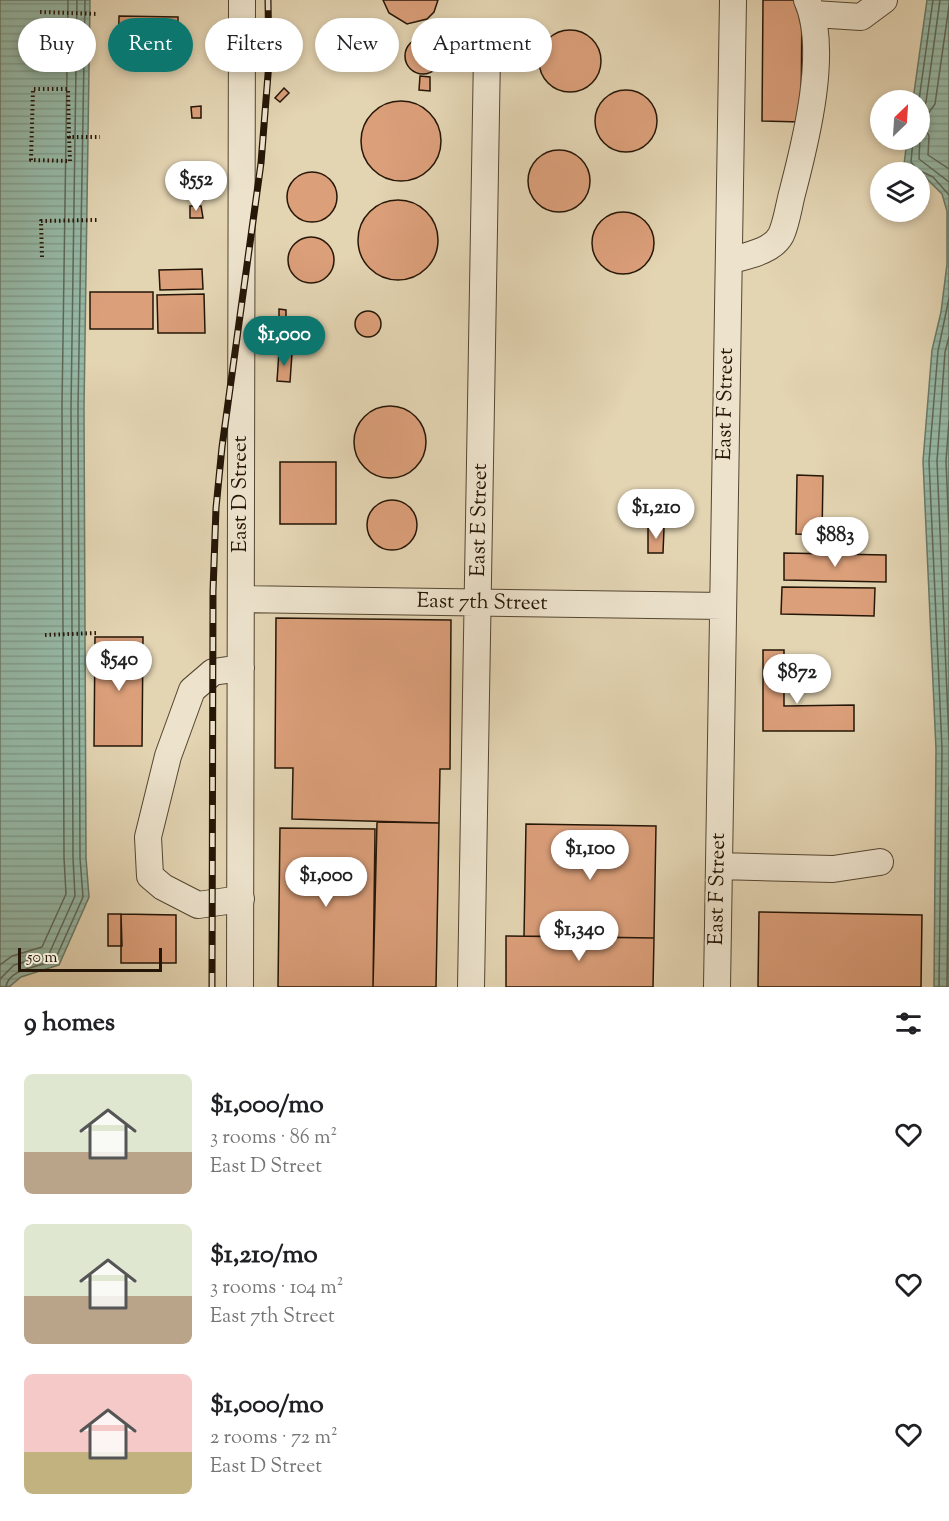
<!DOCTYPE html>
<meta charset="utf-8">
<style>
body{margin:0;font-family:"Sorts Mill Goudy",serif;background:#f6f6f6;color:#202124;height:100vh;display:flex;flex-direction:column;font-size:22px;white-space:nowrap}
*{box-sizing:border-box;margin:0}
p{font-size:20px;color:#757577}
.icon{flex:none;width:33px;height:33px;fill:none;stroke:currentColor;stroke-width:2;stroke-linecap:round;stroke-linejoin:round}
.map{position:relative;height:987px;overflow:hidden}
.panel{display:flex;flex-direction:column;background:#fff;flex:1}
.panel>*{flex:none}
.guide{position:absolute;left:18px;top:18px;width:600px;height:54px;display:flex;gap:12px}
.needle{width:39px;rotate:25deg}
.tools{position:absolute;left:870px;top:90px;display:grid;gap:12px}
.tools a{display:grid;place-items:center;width:60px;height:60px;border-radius:50%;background:#fff;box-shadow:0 3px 9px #0003;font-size:30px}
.scale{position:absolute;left:18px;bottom:15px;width:144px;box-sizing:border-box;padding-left:6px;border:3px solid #251607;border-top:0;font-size:16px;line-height:21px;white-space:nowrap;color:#251607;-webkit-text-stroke:4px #ede3cd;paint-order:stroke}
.price{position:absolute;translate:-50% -51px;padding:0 14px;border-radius:21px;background:#fff;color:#222;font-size:20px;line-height:39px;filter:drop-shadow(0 2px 3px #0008)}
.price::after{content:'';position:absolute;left:50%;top:36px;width:18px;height:14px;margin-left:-9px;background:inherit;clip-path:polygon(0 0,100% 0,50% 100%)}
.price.selected{background:#0f766e;color:#fff}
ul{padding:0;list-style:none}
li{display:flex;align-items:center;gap:18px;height:150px;padding:0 24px}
li span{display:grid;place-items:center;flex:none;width:168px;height:120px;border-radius:9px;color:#555}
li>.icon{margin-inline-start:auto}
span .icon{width:72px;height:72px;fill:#fffc;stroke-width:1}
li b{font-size:26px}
h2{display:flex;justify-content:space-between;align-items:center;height:72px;padding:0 24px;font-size:26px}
.chip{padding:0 21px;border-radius:27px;background:#fff;box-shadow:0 3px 9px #0003;font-size:21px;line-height:54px}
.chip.selected{background:#0f766e;color:#fff}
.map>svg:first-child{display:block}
.water{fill:url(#water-rules);stroke:#697867;stroke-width:1.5}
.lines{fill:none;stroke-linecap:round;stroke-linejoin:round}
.shore{stroke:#5e6857;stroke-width:1.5}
.building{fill:#db9f7a;stroke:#251607;stroke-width:1.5}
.minor-casing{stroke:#544632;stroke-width:28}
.path{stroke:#251607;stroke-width:4;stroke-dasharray:1.5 3;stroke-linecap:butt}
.minor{stroke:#ede3cd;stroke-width:26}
.rail-casing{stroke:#251607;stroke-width:7}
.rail{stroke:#ede3cd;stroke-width:4.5;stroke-dasharray:14;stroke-linecap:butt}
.labels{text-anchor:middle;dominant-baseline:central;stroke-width:4.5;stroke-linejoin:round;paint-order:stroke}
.street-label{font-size:21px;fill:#251607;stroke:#ede3cd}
</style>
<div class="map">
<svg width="949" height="987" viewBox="0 0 949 987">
<defs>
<pattern id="water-rules" width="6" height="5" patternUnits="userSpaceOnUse" patternTransform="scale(1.5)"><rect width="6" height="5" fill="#96b9a7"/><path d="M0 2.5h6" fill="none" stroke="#819e8e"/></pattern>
</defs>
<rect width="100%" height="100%" fill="#e3d4b2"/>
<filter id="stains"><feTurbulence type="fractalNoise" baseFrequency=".00333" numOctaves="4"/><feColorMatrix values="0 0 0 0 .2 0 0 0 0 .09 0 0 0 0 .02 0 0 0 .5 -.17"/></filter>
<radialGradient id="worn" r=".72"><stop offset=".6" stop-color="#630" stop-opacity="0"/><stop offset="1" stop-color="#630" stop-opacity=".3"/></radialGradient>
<path class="water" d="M0,0H90L84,408L86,858L89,897L59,965L21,977L9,987H0Z
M927,0H949V987H934L936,749L923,461L932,350L941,312L947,264V211L942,194L920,172L904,165L907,140H920V100H913Z"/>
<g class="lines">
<path class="shore" d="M949,6L935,104L922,122L929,136L928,155L949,169
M919,100L933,0
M920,112L926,102L940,0
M920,136L919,159L949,182
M913,140L911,162L918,170L933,177L949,195
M949,337L945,352L937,461L949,740
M949,421L946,461L949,532
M0,965L12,956L42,947L66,894L64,858L62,407L68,0
M0,979L14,965L49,954L75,896L73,858L71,408L77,0
M6,987C8,968 41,967 55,960L83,897L80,858L78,408L85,0
M939,987L942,749L929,461L938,351L949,298
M947,987L949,787"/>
</g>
<path class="building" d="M383,0H438L434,12L427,19L407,24L389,13Z
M763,0H802L801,122L762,121Z
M119,16L178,17V63L118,62Z
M539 61a31 31 0 1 1 62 0a31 31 0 1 1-62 0Z
M405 56a18 18 0 1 1 36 0a18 18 0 1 1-36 0Z
M420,76L430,77V91L419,90Z
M284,88L289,93L280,102L275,98Z
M595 121a31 31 0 1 1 62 0a31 31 0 1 1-62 0Z
M361 141a40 40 0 1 1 80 0a40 40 0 1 1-80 0Z
M201,106V118H192L191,107Z
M528 181a31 31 0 1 1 62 0a31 31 0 1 1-62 0Z
M287 197a25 25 0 1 1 50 0a25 25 0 1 1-50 0Z
M358 240a40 40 0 1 1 80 0a40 40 0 1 1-80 0Z
M190,206H201L203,218H190Z
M592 243a31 31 0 1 1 62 0a31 31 0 1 1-62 0Z
M288 260a23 23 0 1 1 46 0a23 23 0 1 1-46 0Z
M202,269L203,289L160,290L159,270Z
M90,292H153V329H90Z
M204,294L205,333H158L157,295Z
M279,309L286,310V321H279Z
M355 324a13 13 0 1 1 26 0a13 13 0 1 1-26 0Z
M275,327H291L290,346H274Z
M279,352L292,353L290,382L277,381Z
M354 442a36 36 0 1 1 72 0a36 36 0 1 1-72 0Z
M280,462H336V524H280Z
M797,475L823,476L822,535L796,534Z
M367 525a25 25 0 1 1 50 0a25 25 0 1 1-50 0Z
M648,527L664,528L663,553H648Z
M784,553L886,555V582L784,580Z
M782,587L875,588L874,616L781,614Z
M276,618L451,620L450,769H440L439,823L292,819L293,768H275Z
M95,637H143L142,746H94Z
M763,650H784V706L854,705V731H763Z
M377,822L439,823L436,987H373Z
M526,824L656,826L654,938L524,936Z
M280,828L375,829L373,987H278Z
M759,912L922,915L921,987H758Z
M108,914H121L122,946H108Z
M121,914L176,915V963H121Z
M506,936L654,938L653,987H506Z"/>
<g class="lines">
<g class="minor-casing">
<path id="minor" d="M814,14L861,17L884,0
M729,261C745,256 772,252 781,235C787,222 789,204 793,190C806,140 829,49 807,0
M241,599L723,606
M719,866L833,869L880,862
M241,899L198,905L163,887L150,876L148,837L168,756L192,690L213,672L241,668
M240,987L242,0
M471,987L487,54
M717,987L733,0"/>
</g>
<path class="path" d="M40,12L98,14
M69,137L70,161L31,160L33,89H68L69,137H100
M42,257L41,221L97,220
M45,635L96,633"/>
<use href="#minor" class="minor"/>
<g class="rail-casing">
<path id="rail" d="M212,987L213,591L216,508L222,447L261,163L269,62L268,0"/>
</g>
<use href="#rail" class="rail"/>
</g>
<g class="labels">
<g class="street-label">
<text transform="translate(726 404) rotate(-89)">East F Street</text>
<text transform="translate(241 494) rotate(-90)">East D Street</text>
<text transform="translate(480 520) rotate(-89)">East E Street</text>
<text transform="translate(482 603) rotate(1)">East 7th Street</text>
<text transform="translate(718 889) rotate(-89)">East F Street</text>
</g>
</g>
<rect width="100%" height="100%" filter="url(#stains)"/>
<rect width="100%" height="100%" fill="url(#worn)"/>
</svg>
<div class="tools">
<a><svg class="needle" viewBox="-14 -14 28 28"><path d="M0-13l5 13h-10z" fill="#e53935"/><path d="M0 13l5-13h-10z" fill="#757577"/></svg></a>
<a><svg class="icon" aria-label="layers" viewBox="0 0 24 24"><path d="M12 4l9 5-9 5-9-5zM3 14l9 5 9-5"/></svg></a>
</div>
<div class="scale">50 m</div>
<b class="price" style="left:196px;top:212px">$552</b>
<b class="price selected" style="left:284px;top:367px">$1,000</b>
<b class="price" style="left:656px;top:540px">$1,210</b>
<b class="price" style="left:835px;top:568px">$883</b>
<b class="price" style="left:119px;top:692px">$540</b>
<b class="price" style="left:797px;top:705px">$872</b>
<b class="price" style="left:590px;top:881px">$1,100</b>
<b class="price" style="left:326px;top:908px">$1,000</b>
<b class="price" style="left:579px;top:962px">$1,340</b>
<div class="guide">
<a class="chip">Buy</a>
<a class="chip selected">Rent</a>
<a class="chip">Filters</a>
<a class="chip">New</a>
<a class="chip">Apartment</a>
</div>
</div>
<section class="panel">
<h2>9 homes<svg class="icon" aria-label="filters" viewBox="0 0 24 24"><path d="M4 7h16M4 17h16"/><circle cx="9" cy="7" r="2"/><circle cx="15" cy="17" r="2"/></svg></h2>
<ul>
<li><span style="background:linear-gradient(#dfe7d0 65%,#b9a48a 0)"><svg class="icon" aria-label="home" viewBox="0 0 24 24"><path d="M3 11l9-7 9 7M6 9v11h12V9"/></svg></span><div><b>$1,000/mo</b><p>3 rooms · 86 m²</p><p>East D Street</p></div><svg class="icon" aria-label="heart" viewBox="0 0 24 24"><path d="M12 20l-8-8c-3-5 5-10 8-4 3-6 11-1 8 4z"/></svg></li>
<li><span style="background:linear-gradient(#dfe7d0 60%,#b9a48a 0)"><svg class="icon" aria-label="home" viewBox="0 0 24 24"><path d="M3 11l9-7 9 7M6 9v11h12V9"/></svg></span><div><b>$1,210/mo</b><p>3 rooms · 104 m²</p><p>East 7th Street</p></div><svg class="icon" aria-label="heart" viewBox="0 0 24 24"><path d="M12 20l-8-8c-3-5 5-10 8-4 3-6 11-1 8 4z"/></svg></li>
<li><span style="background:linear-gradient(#f6c9c9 65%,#c2b280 0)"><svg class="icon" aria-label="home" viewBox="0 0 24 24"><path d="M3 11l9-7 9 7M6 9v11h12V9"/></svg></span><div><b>$1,000/mo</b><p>2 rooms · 72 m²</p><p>East D Street</p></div><svg class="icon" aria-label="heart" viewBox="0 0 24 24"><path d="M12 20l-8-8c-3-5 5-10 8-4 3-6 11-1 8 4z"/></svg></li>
</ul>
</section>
